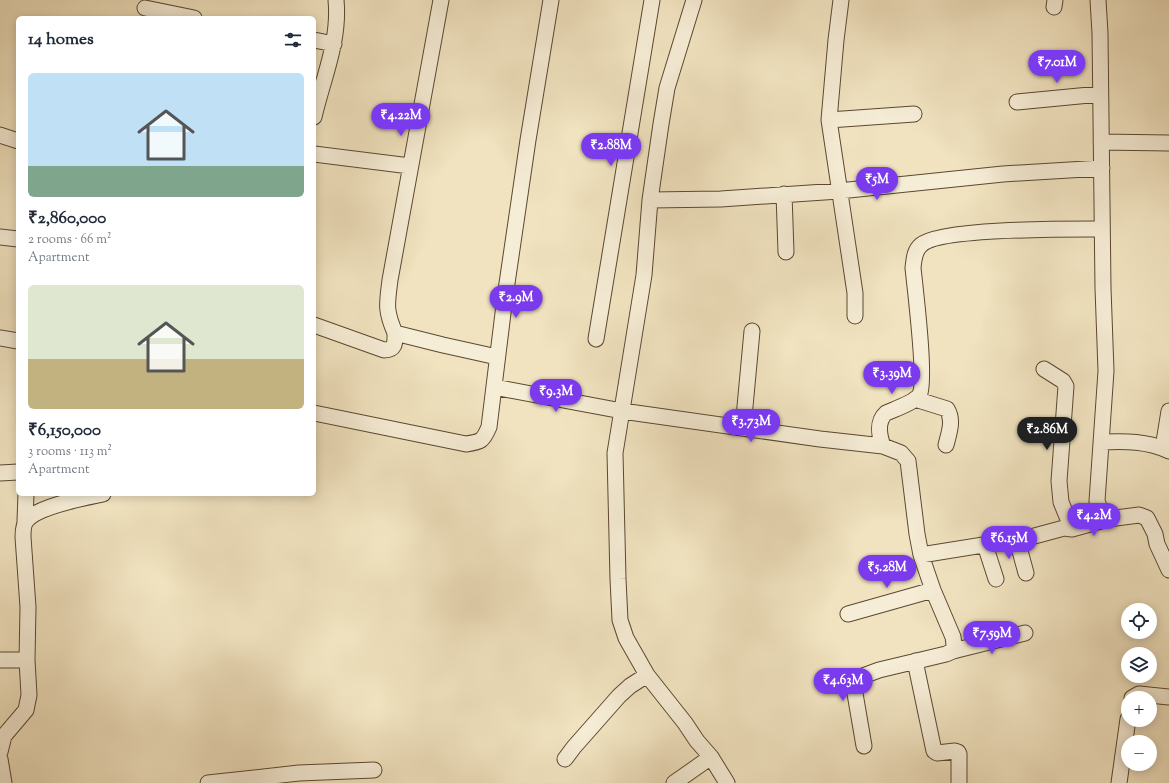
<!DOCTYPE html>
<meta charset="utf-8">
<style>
body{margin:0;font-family:"Sorts Mill Goudy",serif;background:#f2f2f3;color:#1f2937;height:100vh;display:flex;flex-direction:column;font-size:15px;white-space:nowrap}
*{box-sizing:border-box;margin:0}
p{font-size:13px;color:#747a83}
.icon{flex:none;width:22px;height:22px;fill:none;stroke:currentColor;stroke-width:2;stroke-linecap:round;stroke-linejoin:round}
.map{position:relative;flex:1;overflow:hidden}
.details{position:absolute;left:16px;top:16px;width:300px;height:480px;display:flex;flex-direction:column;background:#fff;border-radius:6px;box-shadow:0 2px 10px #0003}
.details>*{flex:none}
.fabs{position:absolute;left:1121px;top:603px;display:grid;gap:8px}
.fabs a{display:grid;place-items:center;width:36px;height:36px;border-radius:50%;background:#fff;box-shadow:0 2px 10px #0003;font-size:20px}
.price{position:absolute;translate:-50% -34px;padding:0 9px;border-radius:14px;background:#7c3aed;color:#fff;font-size:13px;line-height:26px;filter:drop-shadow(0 1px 2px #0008)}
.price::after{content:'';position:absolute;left:50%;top:24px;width:12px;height:9px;margin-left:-6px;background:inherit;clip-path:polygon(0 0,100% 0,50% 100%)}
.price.current{background:#222;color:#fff}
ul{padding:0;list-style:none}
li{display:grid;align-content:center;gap:8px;height:212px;padding:0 12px}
li span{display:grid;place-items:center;height:124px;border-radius:6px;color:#555}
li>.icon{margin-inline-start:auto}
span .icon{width:72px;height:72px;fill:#fffc;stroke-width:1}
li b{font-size:17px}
h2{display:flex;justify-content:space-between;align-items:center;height:48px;padding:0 12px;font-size:17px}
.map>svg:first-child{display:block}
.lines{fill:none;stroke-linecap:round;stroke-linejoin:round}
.minor-casing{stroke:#5b4830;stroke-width:17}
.minor{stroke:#f6edd6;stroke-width:15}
</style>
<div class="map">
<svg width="1169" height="783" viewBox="0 0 1169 783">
<rect width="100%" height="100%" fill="#f1e3c0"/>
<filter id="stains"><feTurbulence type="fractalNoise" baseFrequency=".005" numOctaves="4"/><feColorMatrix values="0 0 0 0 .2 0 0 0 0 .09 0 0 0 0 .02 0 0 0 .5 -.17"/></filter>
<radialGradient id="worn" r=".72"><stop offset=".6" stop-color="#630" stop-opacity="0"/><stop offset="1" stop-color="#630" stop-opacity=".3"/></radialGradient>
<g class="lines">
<g class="minor-casing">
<path id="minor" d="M441,0L390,280C387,304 385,310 395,333L443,345L497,357
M694,0L667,88L661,124L650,200L644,275L615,453L618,579L620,620L626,638L647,675L685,723L697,741L711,757L727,783
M841,0L836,40L829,120L855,293V316
M1098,0L1100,33L1103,288L1106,371L1097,501L1100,509L1108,519L1139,515L1147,518L1155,534L1157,544L1169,570
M1054,7L1055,0
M145,8L194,18
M314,40L334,44
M1017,102L1100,94
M314,117C323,78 340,41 336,0
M829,120L914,114
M0,135L18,141
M1101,142L1169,143
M314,154L410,166
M784,194L786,252
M650,200L721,199L839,191L1003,174L1102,168
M0,237L18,239
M314,325L384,350C396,350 395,342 395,333
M0,338L18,341
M596,339L652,0
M494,387L622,411L820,439L883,446
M915,399L947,409C954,420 949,433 946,445
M314,413L466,444C481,442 483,441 489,427L505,297L528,140L551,0
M743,428L752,331
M1102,442C1126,441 1147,441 1169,451
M1163,448L1169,411
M0,473L18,472
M25,521L26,494
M1072,529L1108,519
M1017,540L1026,573
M985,545L996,579
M921,555L1027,538L1064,528L1072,529L1061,502L1059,481L1066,386L1063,381L1044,369
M848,614L933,590
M953,651L1025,633
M0,660H27
M915,661L934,751L937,753L955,751L958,752L959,754V783
M1132,698L1139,694L1169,697
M864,746L853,682L855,679L879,670L946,654L953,651L954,644L953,637L933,590L921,555L917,534L908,461L901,453L883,446C879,435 877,421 886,413C895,409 913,403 919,396C927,385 915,287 913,268C914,260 914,251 921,245C939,228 1071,229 1102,229
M0,752L4,736L26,710L29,695L27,660L28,607L23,537C23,532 23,524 27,520C39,506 84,498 103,494
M0,759L4,783
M565,759L574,747L619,696L630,686L647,675
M208,783L299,773L374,770
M674,783L711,757
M1119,783L1128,719"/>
</g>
<use href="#minor" class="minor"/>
</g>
<rect width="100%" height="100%" filter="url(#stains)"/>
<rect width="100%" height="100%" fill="url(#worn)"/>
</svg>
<div class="fabs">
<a><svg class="icon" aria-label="locate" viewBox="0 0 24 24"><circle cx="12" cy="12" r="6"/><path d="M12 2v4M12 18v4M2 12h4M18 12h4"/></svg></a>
<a><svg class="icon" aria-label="layers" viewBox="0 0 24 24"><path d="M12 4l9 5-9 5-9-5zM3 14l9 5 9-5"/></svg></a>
<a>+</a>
<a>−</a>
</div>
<b class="price" style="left:1057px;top:84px">₹7.01M</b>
<b class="price" style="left:401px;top:137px">₹4.22M</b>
<b class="price" style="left:611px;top:167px">₹2.88M</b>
<b class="price" style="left:877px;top:201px">₹5M</b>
<b class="price" style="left:516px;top:319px">₹2.9M</b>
<b class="price" style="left:892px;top:395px">₹3.39M</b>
<b class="price" style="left:556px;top:413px">₹9.3M</b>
<b class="price" style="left:751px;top:443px">₹3.73M</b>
<b class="price current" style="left:1047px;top:451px">₹2.86M</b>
<b class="price" style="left:1094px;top:537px">₹4.2M</b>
<b class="price" style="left:1009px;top:560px">₹6.15M</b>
<b class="price" style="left:887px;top:589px">₹5.28M</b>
<b class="price" style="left:992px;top:655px">₹7.59M</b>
<b class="price" style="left:843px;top:702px">₹4.63M</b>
<section class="details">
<h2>14 homes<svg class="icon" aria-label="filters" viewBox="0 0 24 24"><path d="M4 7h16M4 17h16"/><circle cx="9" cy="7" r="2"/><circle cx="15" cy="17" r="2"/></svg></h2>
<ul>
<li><span style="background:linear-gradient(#bfe0f5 75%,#7fa58c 0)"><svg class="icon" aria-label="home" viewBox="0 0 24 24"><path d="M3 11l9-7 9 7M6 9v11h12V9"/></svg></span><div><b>₹2,860,000</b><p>2 rooms · 66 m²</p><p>Apartment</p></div></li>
<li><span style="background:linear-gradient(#dfe7d0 60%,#c2b280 0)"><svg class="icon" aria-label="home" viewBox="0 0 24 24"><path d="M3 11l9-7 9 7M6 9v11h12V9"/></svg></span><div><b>₹6,150,000</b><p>3 rooms · 113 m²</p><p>Apartment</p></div></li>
</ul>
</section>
</div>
